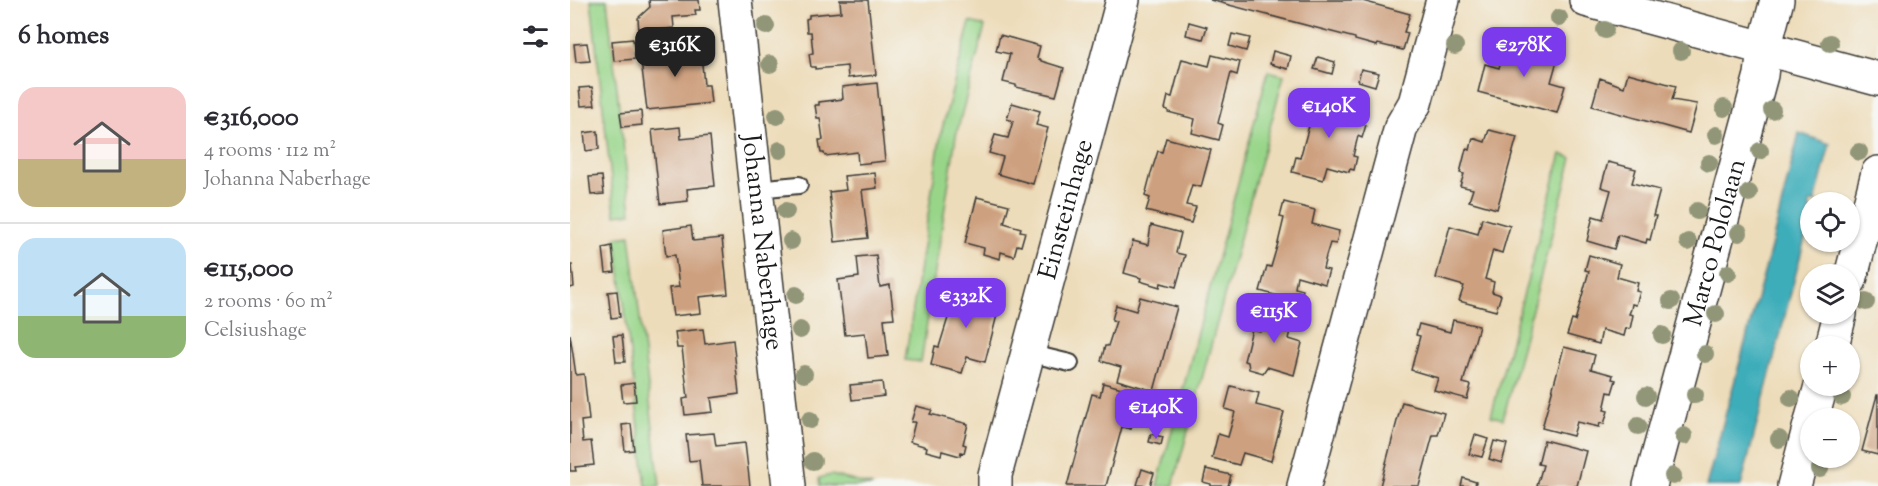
<!DOCTYPE html>
<meta charset="utf-8">
<style>
body{margin:0;font-family:"Sorts Mill Goudy",serif;background:#f2f2f3;color:#2b2b33;height:100vh;display:flex;flex-direction:column;font-size:22px;white-space:nowrap}
*{box-sizing:border-box;margin:0}
p{font-size:20px;color:#7c7c81}
.icon{flex:none;width:33px;height:33px;fill:none;stroke:currentColor;stroke-width:2;stroke-linecap:round;stroke-linejoin:round}
.map{position:relative;flex:1;overflow:hidden}
.drawer{display:flex;flex-direction:column;background:#fff;width:570px}
.drawer>*{flex:none}
.fabs{position:absolute;left:1230px;top:192px;display:grid;gap:12px}
.fabs a{display:grid;place-items:center;width:60px;height:60px;border-radius:50%;background:#fff;box-shadow:0 2px 4px #0004;font-size:30px}
.price{position:absolute;translate:-50% -51px;padding:0 14px;border-radius:12px;background:#7c3aed;color:#fff;font-size:20px;line-height:39px;filter:drop-shadow(0 2px 3px #0008)}
.price::after{content:'';position:absolute;left:50%;top:36px;width:18px;height:14px;margin-left:-9px;background:inherit;clip-path:polygon(0 0,100% 0,50% 100%)}
.price.on{background:#222;color:#fff}
ul{padding:0;list-style:none}
li{display:flex;align-items:center;gap:18px;height:150px;padding:0 18px}
li+li{border-top:2px solid #e1e1e2}
li span{display:grid;place-items:center;flex:none;width:168px;height:120px;border-radius:18px;color:#555}
li>.icon{margin-inline-start:auto}
span .icon{width:72px;height:72px;fill:#fffc;stroke-width:1}
li b{font-size:26px}
h2{display:flex;justify-content:space-between;align-items:center;height:72px;padding:0 18px;font-size:26px}
main{display:flex;flex:1;min-height:0}
.map>svg:first-child{display:block}
.green{fill:#98d589;stroke:#5a7852;stroke-width:1.5}
.water{fill:#3eadba;stroke:#2d646b;stroke-width:1.5}
.building{fill:#cda07f}
.lines{fill:none;stroke-linecap:round;stroke-linejoin:round}
.service-casing{stroke:#3b3934;stroke-width:20}
.minor-casing{stroke:#3b3934;stroke-width:36}
.service{stroke:#fff;stroke-width:16}
.minor{stroke:#fff;stroke-width:33}
.tree{fill:#929678}
.labels{text-anchor:middle;dominant-baseline:central;stroke-width:6;stroke-linejoin:round;paint-order:stroke}
.street-label{font-size:26px;fill:#1c1c1c;stroke:#f6f6f2}
</style>
<main>
<section class="drawer">
<h2>6 homes<svg class="icon" aria-label="filters" viewBox="0 0 24 24"><path d="M4 7h16M4 17h16"/><circle cx="9" cy="7" r="2"/><circle cx="15" cy="17" r="2"/></svg></h2>
<ul>
<li><span style="background:linear-gradient(#f6c9c9 60%,#c2b280 0)"><svg class="icon" aria-label="home" viewBox="0 0 24 24"><path d="M3 11l9-7 9 7M6 9v11h12V9"/></svg></span><div><b>€316,000</b><p>4 rooms · 112 m²</p><p>Johanna Naberhage</p></div></li>
<li><span style="background:linear-gradient(#bfe0f5 65%,#8fb573 0)"><svg class="icon" aria-label="home" viewBox="0 0 24 24"><path d="M3 11l9-7 9 7M6 9v11h12V9"/></svg></span><div><b>€115,000</b><p>2 rooms · 60 m²</p><p>Celsiushage</p></div></li>
</ul>
</section>
<div class="map">
<svg width="1308" height="486" viewBox="0 0 1308 486">
<rect width="100%" height="100%" fill="#f6f6f2"/>
<filter id="ink" filterUnits="userSpaceOnUse"><feTurbulence type="fractalNoise" baseFrequency=".0167" numOctaves="2"/><feDisplacementMap in="SourceGraphic" scale="12" xChannelSelector="R" yChannelSelector="G"/><feConvolveMatrix kernelMatrix="1 2 1 2 8 2 1 2 1" color-interpolation-filters="sRGB"/></filter>
<filter id="wash" filterUnits="userSpaceOnUse"><feTurbulence type="fractalNoise" baseFrequency=".008" numOctaves="4" result="noise"/><feDisplacementMap in="SourceGraphic" scale="24" xChannelSelector="R" yChannelSelector="G"/><feGaussianBlur stdDeviation="1.35" result="paint"/><feColorMatrix in="noise" values="0 0 0 0 0 0 0 0 0 0 0 0 0 0 0 0 0 1.4 0 .05"/><feComposite in="paint" operator="in"/></filter>
<g filter="url(#wash)">
<rect width="100%" height="100%" fill="#eddcb9"/>
<path class="green" d="M21,0H37L61,213L45,215Z
M400,22L415,26L386,136L351,362L335,360L371,133Z
M698,71L714,75L603,486H587Z
M991,154L1002,158L933,419L921,416Z
M60,235L90,486H76L46,237Z
M261,475L303,486H250L249,478Z"/>
<path class="water" d="M1229,133L1260,144L1245,202H1240V219L1171,486H1136L1200,251Z"/>
<g id="blocks">
<path class="building" d="M79,0H129L130,10H125L126,15L103,17L104,28L69,32L68,18L80,7Z
M270,0H298L306,75L278,78L277,66L245,69V67H241L239,54L243,53L242,43L241,32H237L236,19L239,18V15L271,12Z
M640,0H789L840,14L834,32L838,33L833,50L808,44L807,46L785,40V38Z
M619,22L637,27L633,39L616,35Z
M662,34L680,38L676,51L659,46Z
M430,35L470,46L467,58L471,60V61L494,68L486,96L446,87V85L433,82L440,54L426,51Z
M63,39L65,59L44,61L42,41Z
M936,40L989,54L981,82L995,86L987,113L908,92L915,64L929,68Z
M17,43L20,61L6,62L4,44Z
M134,45L136,63L132,64L134,85H139L141,103L77,110L70,52Z
M703,51L721,56L718,69L700,64Z
M642,55L670,62L667,75L661,73L648,123L653,125L649,140L622,133L625,119L598,112V110L595,109L598,96L602,97L612,59L639,66Z
M748,57L765,62L762,74L744,69Z
M791,69L809,73L805,86L788,81Z
M1058,73L1106,86L1102,100L1127,104L1119,133L1022,106L1030,78L1054,87Z
M307,83L315,161L288,164L287,152L255,156L254,153H251L249,140H253L250,118H247L245,105H249V102L273,99L272,87Z
M22,87L25,105L11,106L9,88Z
M744,92L775,100L771,114L793,120L792,124L796,125L792,138L788,136L783,156L787,157L784,170L780,169L779,172L757,166L753,180L722,172L726,157L730,158L744,108L740,107Z
M442,103L470,111L466,125L478,128L463,184L428,174L433,157L419,153L425,135L438,138L443,121L437,119Z
M71,111L72,125L52,127L50,113Z
M110,127L111,139L140,136L145,186L117,189L118,201L90,204L82,130Z
M919,130L947,137L927,209L899,201L903,189L890,186L894,174L890,173L896,149L900,150L903,138L915,142Z
M28,131L29,149L16,151L14,133Z
M596,138L641,150L631,187L622,185L616,205L626,207L621,223L576,211L580,198L575,196L581,173L588,151L592,152Z
M1038,162L1066,169L1062,183L1090,190L1083,216H1086L1080,240L1077,239L1076,243L1048,235L1044,249L1017,241L1023,216L1033,219L1041,190L1031,187Z
M305,173L307,188L292,190L298,238L265,242L259,192L276,190L274,176Z
M32,176L34,194L21,195L19,177Z
M407,197L439,205L434,223L451,228L450,231L455,232L451,246L447,245L444,256L431,252L430,259L413,254L414,248L395,243Z
M714,202L745,210L742,224L769,231L766,244L760,243L756,256L753,269L759,270L755,284L727,276L725,288L733,290L730,302L690,291L697,266L701,267L708,243L714,218L710,217Z
M912,218L940,226L932,253L923,250L915,279L924,282L922,292L931,295L926,311L889,301L894,286L866,278L880,226L908,234Z
M581,225L611,233L606,253L615,255L606,287L591,283L590,287L570,281L571,278L554,273L563,241L578,245Z
M121,226L123,241L152,238L158,294L129,297L131,313L103,316L99,288L109,287L105,255L96,256L93,230Z
M42,246L45,272L36,273L33,248Z
M306,255L310,287L320,285L324,318L314,319L318,356L298,358L295,333L275,335L268,280L289,277L287,257Z
M1019,255L1050,264L1047,277L1068,283L1066,291L1070,292L1066,305L1062,304L1061,309L1059,314L1063,315L1060,329L1056,328L1054,336L1032,330L1029,344L997,335L1002,320L1005,321L1019,271L1015,270Z
M0,265H2L4,287L0,288Z
M381,284L427,296L422,314L427,315L415,362L397,357L392,373L361,365L365,346L369,347L382,305L376,303Z
M47,291L50,317L41,318L38,292Z
M570,297L607,307L584,391L547,380L551,367L531,361L535,346H538L546,321L542,320L546,305L566,311Z
M697,307L725,315L719,339L732,343L724,375L697,367L693,373L679,369L678,362L674,361L682,329L690,331Z
M883,320L909,326L893,383L901,385L897,399L864,390L868,378L841,370L850,336L846,335L849,324L880,332Z
M133,329L135,344L163,340L169,394L141,398L143,412L115,415L113,399L118,398L112,348H107L105,332Z
M0,334L6,375L14,374L19,420L11,421L13,442L21,441L24,465L5,467L6,471H0Z
M52,335L55,362H46L43,336Z
M994,347L1025,355L1021,369L1043,375L1042,379L1046,380L1042,393L1038,392L1034,410L1038,411L1034,424L1030,423L1029,427L1007,422L1003,436L972,428Z
M312,382L314,396L282,400L280,385Z
M64,383L66,401L53,402L51,385Z
M533,383L571,393L561,429L552,427L536,486H497L522,394L530,396Z
M661,386L689,393L686,405L714,412L701,461L673,453L669,465L642,458L648,434L658,437L665,412L655,409Z
M1307,395H1308V455L1292,451Z
M832,402L874,413L868,435H863L849,486H810Z
M346,406L362,410L360,414L398,424L393,444L396,445L394,453L391,452L390,456L372,451L371,455L356,451L357,447L340,442L345,422H341Z
M61,424L64,450L55,451L52,425Z
M144,433L146,446L175,443L180,486H132L129,460L119,461L116,435Z
M581,434L593,437L591,445L579,442Z
M905,435L918,439L912,457L899,454Z
M974,440L1016,451L1007,486H967L973,465L968,464Z
M924,441L937,444L932,463L919,459Z
M572,469L584,473L580,486L567,485Z
M636,469L661,475L658,486H641V484L633,482Z
M893,478L906,482L905,486H891Z"/>
</g>
</g>
<g filter="url(#ink)">
<use href="#blocks" fill-opacity="0" stroke="#3b3934" stroke-width="1.5"/>
<g class="lines">
<g class="service-casing">
<path id="service" d="M186,189L229,185
M458,353L500,363"/>
</g>
<g class="minor-casing">
<g id="minor">
<path id="s1" d="M165,0L219,486"/>
<path d="M1016,0L1308,79"/>
<path d="M1280,280L1308,173"/>
<path d="M1262,346L1270,314"/>
<path d="M1242,418L1251,386"/>
<path id="s2" d="M425,486V475L553,0"/>
<path d="M734,486L831,127L845,103L873,0"/>
<path id="s3" d="M1080,486L1191,75L1194,49L1207,0"/>
<path d="M1224,486L1240,425"/>
</g>
</g>
<use href="#service" class="service"/>
<use href="#minor" class="minor"/>
</g>
<g class="tree">
<circle cx="989" cy="18" r="9"/>
<circle cx="196" cy="26" r="9"/>
<circle cx="1035" cy="30" r="9"/>
<circle cx="1260" cy="43" r="9"/>
<circle cx="885" cy="46" r="9"/>
<circle cx="1111" cy="51" r="9"/>
<circle cx="200" cy="64" r="9"/>
<circle cx="1154" cy="108" r="9"/>
<circle cx="1202" cy="110" r="9"/>
<circle cx="207" cy="116" r="9"/>
<circle cx="1146" cy="135" r="9"/>
<circle cx="210" cy="150" r="9"/>
<circle cx="1190" cy="151" r="9"/>
<circle cx="1289" cy="152" r="9"/>
<circle cx="1139" cy="163" r="9"/>
<circle cx="1179" cy="193" r="9"/>
<circle cx="216" cy="211" r="9"/>
<circle cx="1127" cy="211" r="9"/>
<circle cx="1169" cy="233" r="9"/>
<circle cx="221" cy="241" r="9"/>
<circle cx="1118" cy="242" r="9"/>
<circle cx="1158" cy="273" r="9"/>
<circle cx="226" cy="295" r="9"/>
<circle cx="1101" cy="301" r="9"/>
<circle cx="1296" cy="302" r="9"/>
<circle cx="1146" cy="314" r="9"/>
<circle cx="230" cy="330" r="9"/>
<circle cx="1092" cy="335" r="9"/>
<circle cx="1135" cy="354" r="9"/>
<circle cx="234" cy="374" r="9"/>
<circle cx="1125" cy="395" r="9"/>
<circle cx="1076" cy="396" r="9"/>
<circle cx="1272" cy="397" r="9"/>
<circle cx="1221" cy="398" r="9"/>
<circle cx="240" cy="420" r="9"/>
<circle cx="1068" cy="426" r="9"/>
<circle cx="1114" cy="436" r="9"/>
<circle cx="1209" cy="439" r="9"/>
<circle cx="243" cy="461" r="9"/>
<circle cx="1250" cy="469" r="9"/>
<circle cx="1103" cy="476" r="9"/>
</g>
</g>
<g class="labels">
<g class="street-label">
<text stroke="none"><textPath href="#s2" startOffset="286">Einsteinhage</textPath></text>
<text stroke="none"><textPath href="#s1" startOffset="244">Johanna Naberhage</textPath></text>
<text stroke="none"><textPath href="#s3" startOffset="252">Marco Pololaan</textPath></text>
</g>
</g>
</svg>
<div class="fabs">
<a><svg class="icon" aria-label="locate" viewBox="0 0 24 24"><circle cx="12" cy="12" r="6"/><path d="M12 2v4M12 18v4M2 12h4M18 12h4"/></svg></a>
<a><svg class="icon" aria-label="layers" viewBox="0 0 24 24"><path d="M12 4l9 5-9 5-9-5zM3 14l9 5 9-5"/></svg></a>
<a>+</a>
<a>−</a>
</div>
<b class="price on" style="left:105px;top:78px">€316K</b>
<b class="price" style="left:954px;top:78px">€278K</b>
<b class="price" style="left:759px;top:139px">€140K</b>
<b class="price" style="left:396px;top:329px">€332K</b>
<b class="price" style="left:704px;top:344px">€115K</b>
<b class="price" style="left:586px;top:440px">€140K</b>
</div>
</main>
